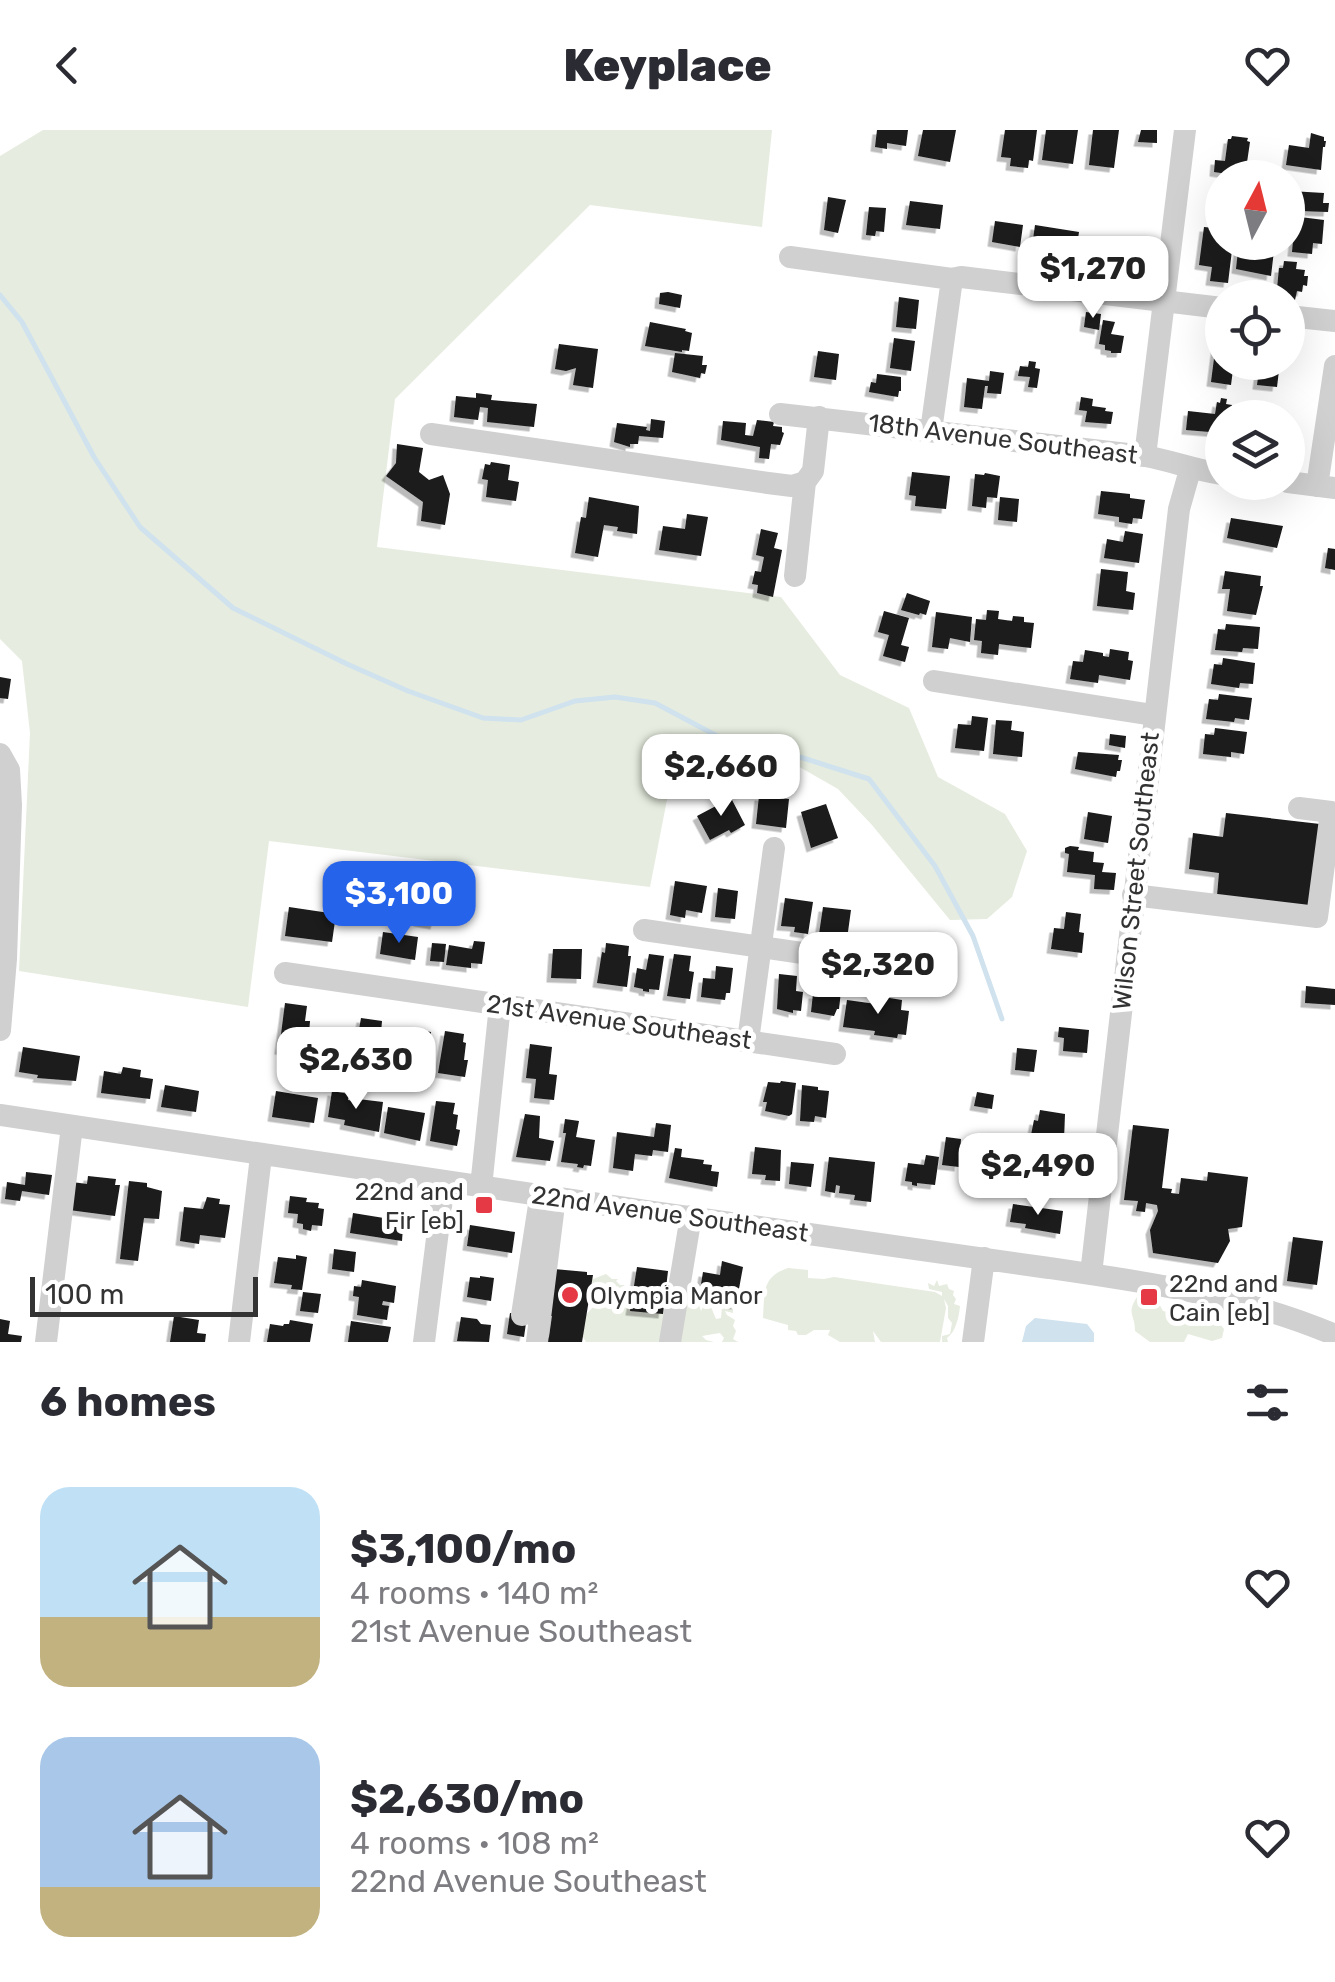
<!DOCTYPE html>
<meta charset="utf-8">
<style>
body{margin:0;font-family:Rubik,sans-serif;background:#f7f7f7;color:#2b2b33;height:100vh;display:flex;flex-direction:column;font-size:38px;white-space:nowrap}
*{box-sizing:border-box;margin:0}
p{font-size:32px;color:#7c7c81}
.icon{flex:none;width:55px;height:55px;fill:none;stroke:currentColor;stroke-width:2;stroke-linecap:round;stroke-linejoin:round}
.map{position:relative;height:1212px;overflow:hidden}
.panel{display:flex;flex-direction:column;background:#fff;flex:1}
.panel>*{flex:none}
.needle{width:65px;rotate:7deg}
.controls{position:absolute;left:1205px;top:30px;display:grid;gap:20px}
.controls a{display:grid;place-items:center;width:100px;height:100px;border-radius:50%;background:#fff;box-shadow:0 10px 40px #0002;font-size:50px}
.scale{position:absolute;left:30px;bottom:25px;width:228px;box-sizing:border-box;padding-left:10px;border:5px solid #333;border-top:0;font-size:28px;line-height:35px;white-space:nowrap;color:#333;-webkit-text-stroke:8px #fff;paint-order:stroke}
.price{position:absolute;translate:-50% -85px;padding:0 22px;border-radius:20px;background:#fff;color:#222;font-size:32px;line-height:65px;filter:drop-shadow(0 2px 5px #0008)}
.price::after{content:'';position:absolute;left:50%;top:60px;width:30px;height:22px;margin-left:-15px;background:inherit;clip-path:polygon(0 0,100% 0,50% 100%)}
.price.selected{background:#2563eb;color:#fff}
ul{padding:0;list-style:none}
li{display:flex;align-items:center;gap:30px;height:250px;padding:0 40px}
li span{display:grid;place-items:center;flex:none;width:280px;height:200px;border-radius:30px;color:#555}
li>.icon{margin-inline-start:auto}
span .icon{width:120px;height:120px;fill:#fffc;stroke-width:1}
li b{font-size:42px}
h2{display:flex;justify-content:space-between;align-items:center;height:120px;padding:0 40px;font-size:42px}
header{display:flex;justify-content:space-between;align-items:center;height:130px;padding:0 40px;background:#fff;font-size:45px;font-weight:800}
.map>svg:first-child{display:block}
.green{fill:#e6ecdf}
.water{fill:#cfe2ee}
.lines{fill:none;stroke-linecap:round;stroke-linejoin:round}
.stream{stroke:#cfe2ee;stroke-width:5}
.building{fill:#1a1a1a;filter:url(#shadow)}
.minor{stroke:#d0d0d0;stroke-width:22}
.poi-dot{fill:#e63946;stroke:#fff;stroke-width:4}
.labels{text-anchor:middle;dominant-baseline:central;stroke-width:10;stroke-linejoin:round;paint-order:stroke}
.street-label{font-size:25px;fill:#333;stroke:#fff}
.poi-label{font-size:25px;fill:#333;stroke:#fff;text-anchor:start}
</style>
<header><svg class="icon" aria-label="back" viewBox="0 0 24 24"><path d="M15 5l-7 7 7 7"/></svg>Keyplace<svg class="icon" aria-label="heart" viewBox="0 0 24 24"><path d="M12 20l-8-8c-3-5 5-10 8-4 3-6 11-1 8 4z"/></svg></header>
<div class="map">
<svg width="1335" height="1212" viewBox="0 0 1335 1212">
<defs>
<filter id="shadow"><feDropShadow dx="-4.5" dy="4.5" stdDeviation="0" flood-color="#0004"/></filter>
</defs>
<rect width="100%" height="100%" fill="#fff"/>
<path class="green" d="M43,0H772L762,97L590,75L395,269L377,417L781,467L840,545L909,578L938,647L1005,684L1027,721L1012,767L987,789L950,790L872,695L838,659L768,619L679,608L650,757L269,711L248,877L19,841L30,603L22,531L0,509V26Z
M788,1138L808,1140V1148L824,1149L834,1147L935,1162L942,1166V1162L929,1159L928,1153L934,1156L937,1150L939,1156L947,1154L949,1159L954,1161L953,1165L956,1169L954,1174L960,1176C959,1186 956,1202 947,1208L948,1212H942V1206L950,1204L952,1193L948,1188V1176L944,1169L946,1178L940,1212H881L873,1201L875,1212H840L828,1205L830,1200H814L806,1205H798L796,1201L788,1200V1195L763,1188C765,1163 761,1147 788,1138Z
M606,1144L612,1149H618L616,1151L620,1155H624L628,1163L623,1166L625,1171L630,1167L656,1180L672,1181L687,1163L696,1166L701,1181L703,1177H711L716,1189L721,1188L722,1176L733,1179V1183L725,1181L727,1185L735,1190L733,1196L736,1201L733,1209L738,1212H722L724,1208L720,1203L702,1206L706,1210L714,1212H586L580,1202L584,1187L593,1177L588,1168V1151Z
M1137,1167L1157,1170L1163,1181L1171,1183V1174L1181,1176L1187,1184L1205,1178L1219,1179L1222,1187L1220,1194L1224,1199L1222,1208L1212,1211L1188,1204L1184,1212H1150L1135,1201C1135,1184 1126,1184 1137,1167Z"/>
<path class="water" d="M1035,1188L1087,1194L1094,1203V1212H1022L1026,1196Z"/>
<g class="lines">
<path class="stream" d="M0,165L22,192L94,327L140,397L233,478L347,534L408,561L483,588L521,590L575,571L615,567L655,573L719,607L803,628L869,649L935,736L973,806L1002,889"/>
</g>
<path class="building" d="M877,0H908L906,16L887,13V19L875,17Z
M923,0H956L950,32L918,26Z
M1005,0H1037L1033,31L1029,30L1028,38L1010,36L1011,28L1001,27Z
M1046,0H1078L1073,34L1042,30Z
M1093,0H1119L1114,38L1089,35Z
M1141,0H1157V13L1138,12Z
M1311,3L1324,7V11H1326L1325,17H1323L1321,40L1286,35L1289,15L1309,18Z
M1232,6L1248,8L1247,11L1250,12L1245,46L1243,48H1228V44L1214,42L1215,30L1225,31L1228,9H1231Z
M1290,61L1324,63L1323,73H1329L1328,82L1300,81L1301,78L1288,77Z
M828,67L846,70L838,103L824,100Z
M910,71L943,75L940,99L906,95Z
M869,77L886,78L884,102L876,101L875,106L866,105Z
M1292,86L1324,90L1322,114L1313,113L1312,124L1292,122L1293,111L1289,110Z
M995,91L1023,95L1020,117L992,112Z
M1035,95L1079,102L1075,127L1059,124V128L1031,124Z
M1204,97L1214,98V105L1222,106V112H1233L1228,153L1210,151L1212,137L1199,135Z
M1239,112H1275L1271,146L1236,139Z
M1108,113L1130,116L1127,134L1106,132V127H1102L1103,119H1107Z
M1284,131L1297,132L1296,139L1305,140L1304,146H1308L1307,156L1303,155L1302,162L1297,161L1295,170L1285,168V160L1277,159L1279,138H1283Z
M668,162L682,165L680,178L659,174L660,163Z
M899,167L919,170L916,199L896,197Z
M1086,182L1101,184L1099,200L1084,197Z
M1103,190L1115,192L1111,204L1124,206L1121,223H1111V221L1105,220V215L1099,214Z
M650,192L686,199L685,201L692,203L689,221L682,220V222L645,216Z
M894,208L915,211L911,241L890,238Z
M1216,213L1222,214V232H1234L1231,255L1211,252Z
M559,214L598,219L593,258L573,255L576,238L566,241L555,239Z
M818,221L839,224L836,250L814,247Z
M675,223L703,226L702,235H707L705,244L701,243L700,248L672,242Z
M1029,231L1036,232L1035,238L1040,239L1037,258L1028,257L1030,247L1018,246L1020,236L1028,237Z
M1260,232H1280L1277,257L1257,255Z
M990,241L1004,243L1001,264L987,263L988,256H985L982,279L964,277L967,248L989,251Z
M877,244L901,247V261H899L898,267L869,262L871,252L876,253Z
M476,263L492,265L491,270L537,274L534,297L487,292L488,278L480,277L478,290L454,287L456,266L476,268Z
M1081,267L1093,269L1092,276L1106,278L1105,281L1113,282L1111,294L1085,292L1087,281L1079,280Z
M1221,268L1227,269L1226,274L1232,275L1230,288H1222V303L1186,300L1188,281L1215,284L1217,272L1220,273Z
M651,289L665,291L663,308L639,306L638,314H630V317L614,312L617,293L647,297L646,300L650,301Z
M757,290L774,292L773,296L782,297V302L784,303L780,315L771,314L769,329L759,328L760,317L721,310L723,291L746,293L745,305L753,306Z
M397,314L423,318L419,342L429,350L443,345L450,364L445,395L421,391L423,372L386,346L396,333Z
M491,332L510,335L508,350L519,352L516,371L486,367L488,350L482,349L485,334L490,335Z
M912,342L950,346L946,379L915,376L916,366L909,365Z
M985,343L1000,346L997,368L987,367L986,378L972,376L975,344L984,345Z
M1101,361L1130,364V368L1145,370L1142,389L1133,388L1132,394L1119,392V387L1098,384Z
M589,367L639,376L637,404L617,401L618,397L604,395L598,427L575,423L581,387L586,388Z
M1000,367L1019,369L1017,392L998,390Z
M687,384L708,387L701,426L659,420L663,396L685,399Z
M1231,388L1283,396L1277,418L1227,408Z
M761,399L778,403L774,418L782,420L773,467L757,463L758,455L752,454L755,441L761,442L764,427L756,425Z
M1125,401L1143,404L1139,433L1104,428L1107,409L1123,412Z
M1328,418L1335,419V440L1325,438Z
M1101,439L1128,442L1126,461L1135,463L1133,480L1097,476Z
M1225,441L1261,446L1260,456H1263L1256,485L1227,481L1230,459H1222Z
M907,463L930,471L926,485L920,483L919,485L901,480Z
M987,480L999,481L998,489L1012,491L1013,486L1024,487V492L1034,493L1031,518L999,514L998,525L981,523L982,511L974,510L976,489L986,490Z
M884,481L909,488L901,515L909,517L905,532L883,526L889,505L878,502Z
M936,482L972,487L970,512L950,508L948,519L932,517Z
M1226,494L1260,497L1258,519L1243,518L1242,522L1215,520L1218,499L1225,500Z
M1110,519L1129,522L1128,530L1133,531L1130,550L1099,545L1098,553L1070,549L1073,531L1083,532L1085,520L1103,523V526L1109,527Z
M1223,528L1255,533L1253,554L1240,553L1239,558L1211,554L1214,534L1222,535Z
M0,547L11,549L8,569L0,568Z
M1219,564L1252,568L1249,590L1235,588L1234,592L1206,589L1209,569L1218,570Z
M972,586L988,588L984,621L955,618L958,594L971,595Z
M996,590L1012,591L1011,600L1024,602L1022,627L993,624Z
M1215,598L1247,602L1244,624L1231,622V627L1203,624L1205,604L1214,605Z
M1110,604L1126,606L1125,618L1109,615Z
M1078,622L1119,625L1118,630H1122L1120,641H1117L1116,647L1075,639Z
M759,666L789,669L786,698L756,694Z
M731,668L745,695L731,703L729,700L710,710L697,686Z
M826,674L838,708L811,718L801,682Z
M1088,682L1112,686L1108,713L1084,709Z
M1226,683L1320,694L1310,777L1217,766L1219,743L1189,739L1193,703L1223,707Z
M1070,716L1079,717L1078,720L1094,722L1093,732L1104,733L1102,742L1116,743L1114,760L1094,759L1095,745L1067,742L1069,724L1065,723V718Z
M675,751L707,756L702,783L686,780L685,788L670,785Z
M718,758L738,761L735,789L715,787Z
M785,768L813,772L808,804L794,802L795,797L781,796Z
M421,771L439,774L435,795L418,792Z
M289,777L336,784L332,812L285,806Z
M823,777L851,780L847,809L819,804Z
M1066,782L1081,784L1079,802L1084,803L1082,823L1051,819L1054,798L1064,799Z
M383,802L418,807L415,830L380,824Z
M474,811L485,812L482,834L471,833V838L446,835L449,815L472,819Z
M432,813L446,814L444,832L430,831Z
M606,813L629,816L628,826H631L627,857L597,853L602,822L605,823Z
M553,819H582L581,849L551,848Z
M649,824L664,826L659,860L649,859V862L643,861V859L634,857L637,838L646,840Z
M674,824L691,826L689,841L694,842L690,869L667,866Z
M716,836L733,838L730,863H726L725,870L701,867L703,848L715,849Z
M779,844L797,846L796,861L803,862L801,881L793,880V883L777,879Z
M827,850L842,852L839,879H837L834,886L811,882L813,864L825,865Z
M1306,856L1335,859V875L1305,873Z
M877,866L902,870L901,880L909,881L906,905L898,904L897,908L874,905L875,901L843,897L847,870L876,874Z
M285,873L307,876L305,891H310L309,904L326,905L323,933L296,930L297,922L279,920Z
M361,888L382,891L381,903L390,904L386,928L355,923Z
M398,897L431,902L428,924L395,920Z
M1059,897L1089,900L1087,923L1063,921L1064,908L1058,907Z
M445,901L464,904L463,912L466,913L464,930H468L465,947L438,943Z
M530,914L552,917L549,944L557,945L554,970L534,968L536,949L526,948Z
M23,917L80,926L76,951L37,948L38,945L19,942Z
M1017,918L1037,920L1034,942L1015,940Z
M123,937L141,940L140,947L153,949L150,969L101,963L104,941L121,944Z
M781,951L796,953L792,984L789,986L765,981L767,972H763L768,952L780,953Z
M165,955L199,961L196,982L161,977Z
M802,955L818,957V960L829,961L826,988L815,986L814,992L800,991Z
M276,961L318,968L314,993L272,987Z
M332,961L349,964L348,970L358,972V969L383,972L379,1002L344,995L345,990L328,987Z
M977,962L994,965L992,979L974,976Z
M436,971L455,973L453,984L458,985L456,999L460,1000L457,1016L430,1011Z
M388,977L425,983L420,1011L384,1003Z
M1040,980L1065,984L1064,1010L1031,1005L1034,990L1038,991Z
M525,984L540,986L539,1008L554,1011L550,1031L516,1027Z
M565,989L579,991L576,1007L595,1010L591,1036L584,1035L583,1038L577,1037L578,1034L561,1032L566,1003H563Z
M656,993L671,995L668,1022L653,1020L652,1026L635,1024L633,1041L613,1038L617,1002L654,1007Z
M1133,995L1169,999L1162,1058L1172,1059L1171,1063L1179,1064L1181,1048L1207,1051L1208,1042L1248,1047L1242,1097L1228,1099L1230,1111L1218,1133L1153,1123L1150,1100L1158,1081L1157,1075L1146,1073L1145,1082L1136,1081L1138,1071L1124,1070Z
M946,1007L961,1009L959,1037L942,1035Z
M1026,1012L1063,1018L1061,1028L1057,1027L1056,1031H1061L1059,1046L1022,1041Z
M755,1017L781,1020L780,1051L765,1050L766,1045L752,1044Z
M675,1018L682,1019L681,1027L704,1030L703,1034L712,1035L711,1041L719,1042L717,1057L669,1048Z
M926,1025L939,1027L935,1055L917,1053V1056L912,1055V1052L905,1051L908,1033L924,1035Z
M829,1027L875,1032L871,1072L854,1070L855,1065L839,1063L840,1056L836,1055L835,1063L825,1061Z
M791,1032L814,1034L811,1057L789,1054Z
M26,1042L52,1045L49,1065L22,1061L20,1071L5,1069L7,1052L25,1055Z
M88,1046L116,1049L115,1055H120L115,1086L69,1080L72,1052L87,1054Z
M129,1051L147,1053V1057L162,1061L159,1089L144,1088L138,1131L120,1129Z
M290,1066L307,1068L306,1072L319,1073L318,1078L324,1079L322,1096L312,1095L311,1101L303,1099V1094L297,1093L298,1084L288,1083Z
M207,1067L220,1069L219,1074L230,1075L225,1108L200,1105L199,1114L180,1111L184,1077L203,1079Z
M1013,1074L1063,1081L1060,1104L1025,1098L1026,1094L1010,1092Z
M391,1082L404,1083L402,1111L350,1103L353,1083L390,1089Z
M470,1095L515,1102L512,1123L467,1116Z
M1293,1107L1323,1111L1317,1155L1287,1151Z
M334,1119L356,1122L354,1142L332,1139Z
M296,1125L307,1127L302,1160L291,1159L292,1155L274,1153L278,1127L296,1129Z
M722,1131L743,1137L736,1175L722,1172L723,1164L700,1160L703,1142L720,1145Z
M637,1137L668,1141L663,1184L630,1181Z
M554,1139L587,1142V1145H593L582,1212H544L549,1207L552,1186H547Z
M480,1146L494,1148L491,1171L467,1167L470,1147L480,1148Z
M362,1150L396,1156L394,1173L383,1171L382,1175L389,1176L387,1190L357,1185L359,1167L353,1166L354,1156L361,1157Z
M303,1162L321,1164L318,1183L300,1181Z
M510,1183L527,1186L524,1207L507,1204Z
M174,1186L199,1190L197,1203L206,1204L205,1212H170Z
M461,1187L477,1189L481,1194L491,1195L489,1212L457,1211Z
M0,1189L10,1191L8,1204L22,1206L21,1212H0Z
M290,1190L313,1194L310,1212H267L270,1194L283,1196L284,1194H289Z
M351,1191L391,1197L388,1212H348Z"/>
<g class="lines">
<path class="minor" d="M790,127L952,149L961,147L1222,178
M1288,186L1335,191
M780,284L1145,326C1173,331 1194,340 1222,344
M931,301L952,149
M431,304L768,353L792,356L805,352
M1145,326L1185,0
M1288,352L1335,358
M1317,356L1335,236
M795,446L805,352L813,341L819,287
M934,551L1153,585
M0,624L9,640L11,675L6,829L0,900
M1133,765L1317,787L1331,682L1299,678
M644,800L843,829
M285,843L835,924
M748,911L774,718
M0,985C269,1027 539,1066 809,1104C889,1115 969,1126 1049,1138C1146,1152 1244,1166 1335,1205
M481,1057L500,875
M1091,1144L1179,379L1190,340
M522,1185L540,1069
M46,1212L72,996
M239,1212L261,1026
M424,1212L444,1053
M537,1212L555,1067
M670,1212L691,1086
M973,1212L984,1128"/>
</g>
<g class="poi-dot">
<rect x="474" y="1065" width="20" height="20" rx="5"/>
<circle cx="570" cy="1165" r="10"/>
<rect x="1139" y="1157" width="20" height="20" rx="5"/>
</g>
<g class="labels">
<g class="street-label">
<text transform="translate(1003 309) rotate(7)">18th Avenue Southeast</text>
<text transform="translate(1136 741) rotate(-84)">Wilson Street Southeast</text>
<text transform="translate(619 892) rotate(8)">21st Avenue Southeast</text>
<text transform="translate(670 1084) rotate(8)">22nd Avenue Southeast</text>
</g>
<g class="poi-label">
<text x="464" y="1061" text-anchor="end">22nd and<tspan x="464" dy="29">Fir [eb]</tspan></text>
<text x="1169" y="1153">22nd and<tspan x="1169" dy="29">Cain [eb]</tspan></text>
<text x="590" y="1165">Olympia Manor</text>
</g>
</g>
</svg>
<div class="controls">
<a><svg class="needle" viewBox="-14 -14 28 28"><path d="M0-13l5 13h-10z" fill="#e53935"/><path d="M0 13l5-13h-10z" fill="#7c7c81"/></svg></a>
<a><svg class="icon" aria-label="locate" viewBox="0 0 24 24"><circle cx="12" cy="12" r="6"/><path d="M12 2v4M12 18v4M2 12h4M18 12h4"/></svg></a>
<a><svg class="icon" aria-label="layers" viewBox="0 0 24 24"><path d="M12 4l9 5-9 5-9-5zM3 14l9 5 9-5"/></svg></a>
</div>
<div class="scale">100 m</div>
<b class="price" style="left:1093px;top:191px">$1,270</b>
<b class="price" style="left:721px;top:689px">$2,660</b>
<b class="price selected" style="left:399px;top:816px">$3,100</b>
<b class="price" style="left:878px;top:887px">$2,320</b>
<b class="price" style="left:356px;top:982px">$2,630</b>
<b class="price" style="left:1038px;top:1088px">$2,490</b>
</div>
<section class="panel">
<h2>6 homes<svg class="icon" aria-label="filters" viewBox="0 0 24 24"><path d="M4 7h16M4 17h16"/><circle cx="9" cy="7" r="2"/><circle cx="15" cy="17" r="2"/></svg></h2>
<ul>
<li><span style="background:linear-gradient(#bfe0f5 65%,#c2b280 0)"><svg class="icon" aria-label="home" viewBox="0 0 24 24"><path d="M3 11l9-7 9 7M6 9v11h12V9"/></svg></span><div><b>$3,100/mo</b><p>4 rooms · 140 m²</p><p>21st Avenue Southeast</p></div><svg class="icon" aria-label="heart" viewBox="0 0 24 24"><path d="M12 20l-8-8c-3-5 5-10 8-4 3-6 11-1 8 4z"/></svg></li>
<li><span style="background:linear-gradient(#a9c7e8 75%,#c2b280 0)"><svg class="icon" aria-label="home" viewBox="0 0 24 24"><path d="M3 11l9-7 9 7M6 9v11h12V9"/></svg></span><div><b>$2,630/mo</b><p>4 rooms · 108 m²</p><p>22nd Avenue Southeast</p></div><svg class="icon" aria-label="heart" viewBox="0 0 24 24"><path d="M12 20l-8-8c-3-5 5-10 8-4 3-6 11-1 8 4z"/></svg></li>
</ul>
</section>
